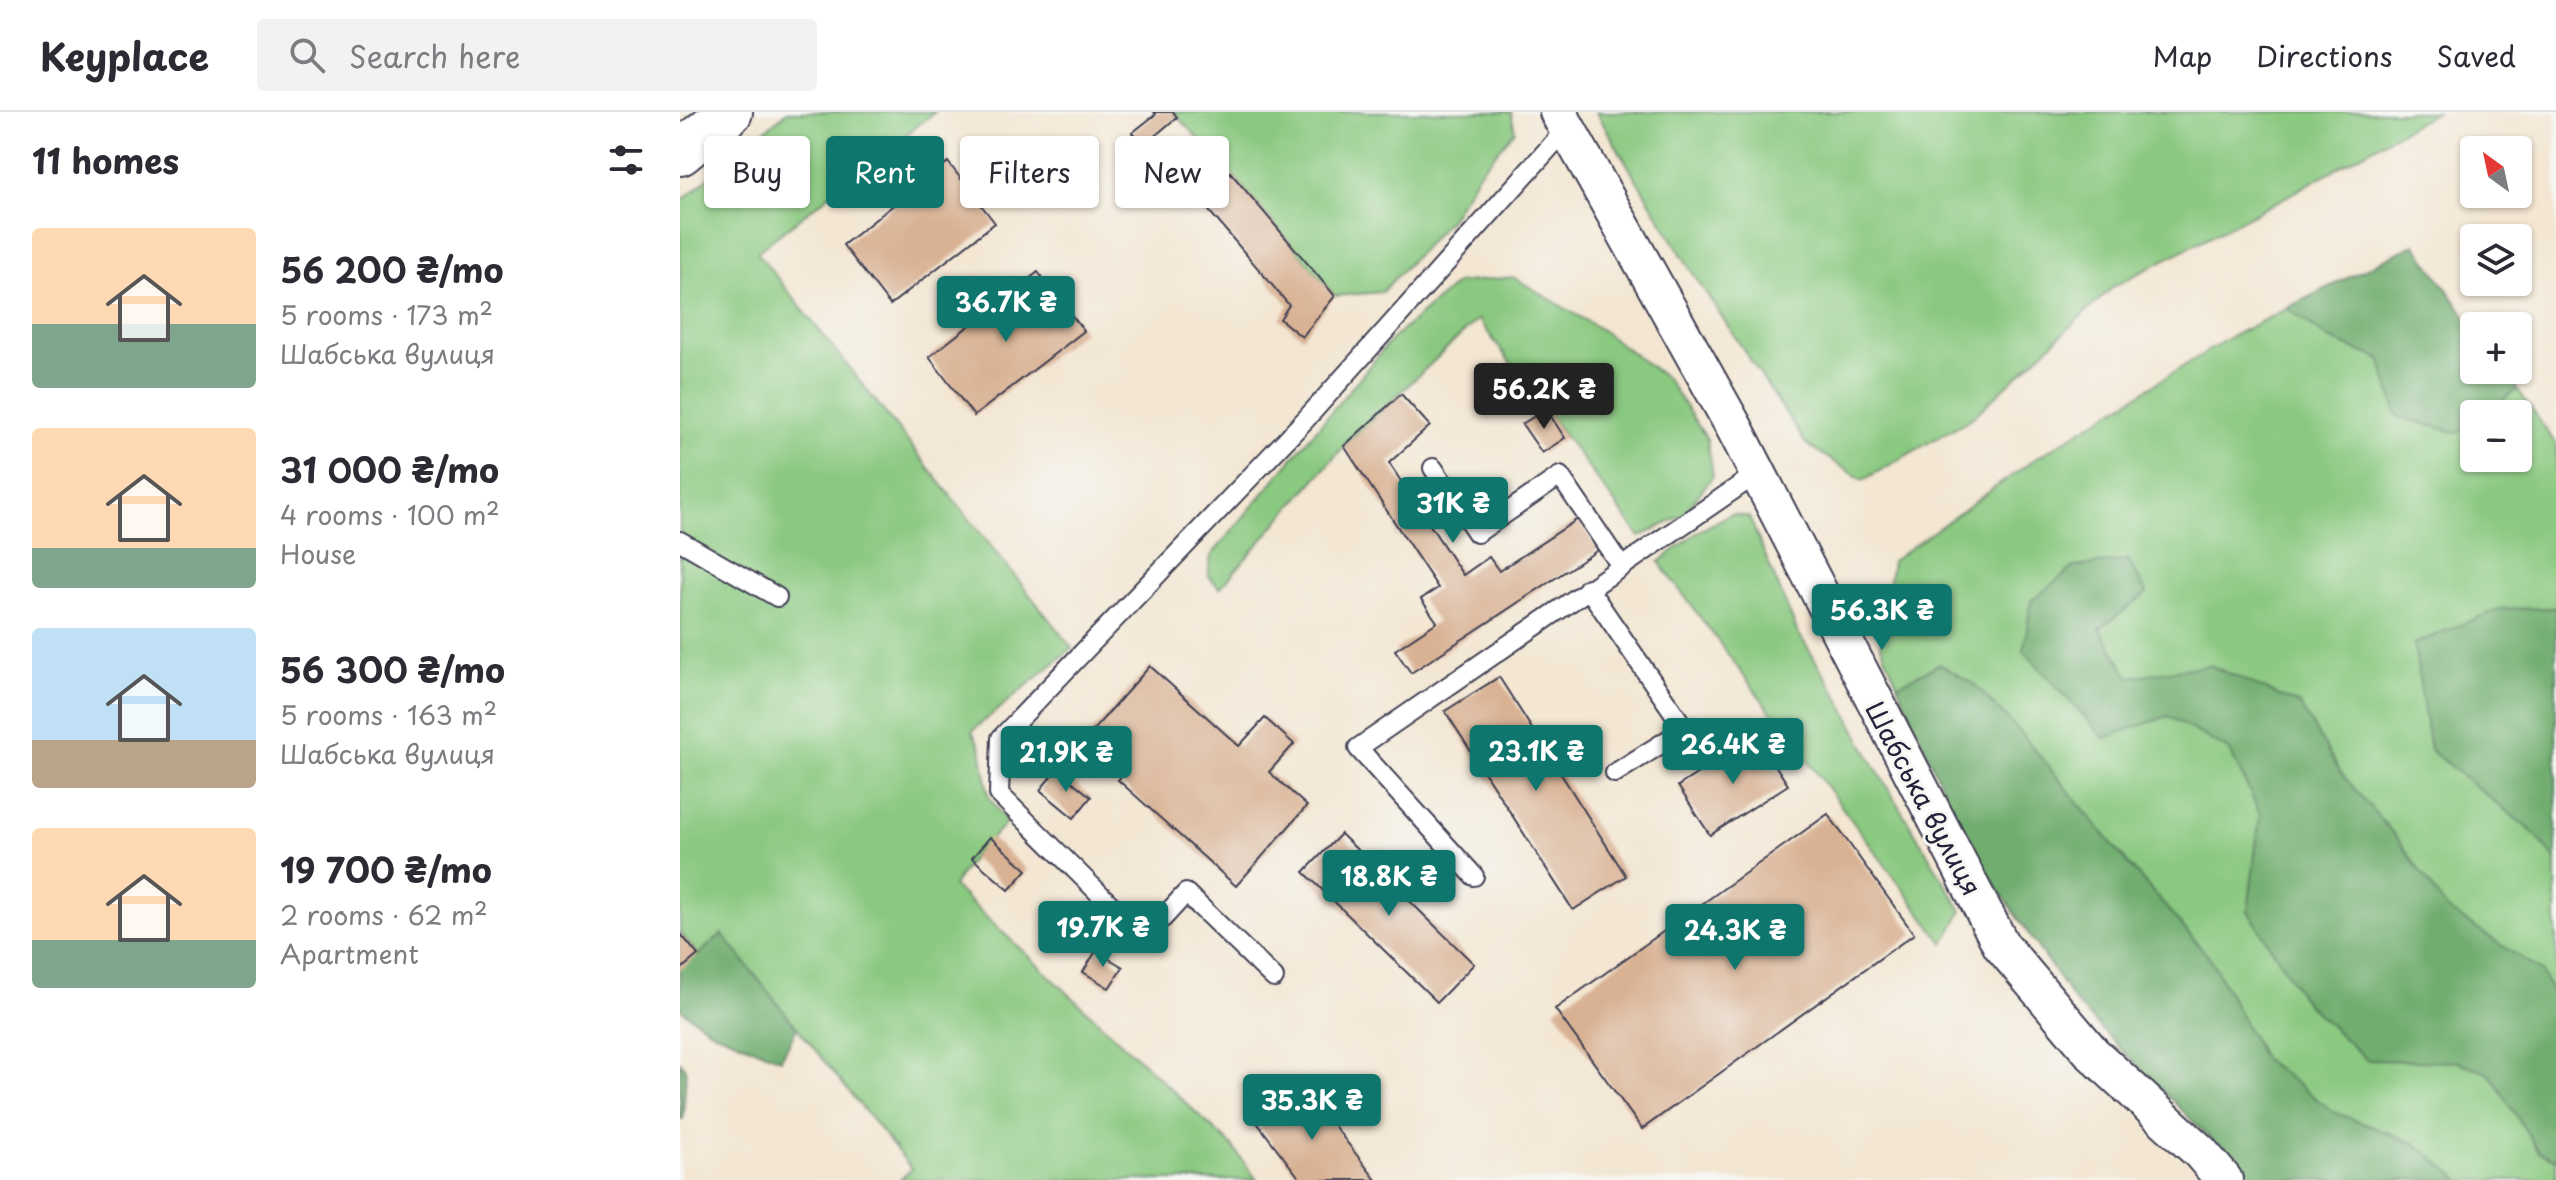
<!DOCTYPE html>
<meta charset="utf-8">
<style>
body{margin:0;font-family:"Playpen Sans",sans-serif;background:#f2f2f3;color:#2b2b33;height:100vh;display:flex;flex-direction:column;font-size:30px;white-space:nowrap}
*{box-sizing:border-box;margin:0}
p{font-size:26px;color:#7c7c81}
.icon{flex:none;width:44px;height:44px;fill:none;stroke:currentColor;stroke-width:2;stroke-linecap:round;stroke-linejoin:round}
.map{position:relative;flex:1;overflow:hidden}
.side{display:flex;flex-direction:column;background:#fff;width:680px}
.side>*{flex:none}
.banner{position:absolute;left:24px;top:24px;width:760px;height:72px;display:flex;gap:16px}
.needle{width:52px;rotate:327deg}
.buttons{position:absolute;left:1780px;top:24px;display:grid;gap:16px}
.buttons a{display:grid;place-items:center;width:72px;height:72px;border-radius:8px;background:#fff;box-shadow:0 2px 6px #0004;font-size:40px}
.price{position:absolute;translate:-50% -68px;padding:0 18px;border-radius:8px;background:#0f766e;color:#fff;font-size:26px;line-height:52px;filter:drop-shadow(0 2px 4px #0008)}
.price::after{content:'';position:absolute;left:50%;top:48px;width:24px;height:18px;margin-left:-12px;background:inherit;clip-path:polygon(0 0,100% 0,50% 100%)}
.price.current{background:#222;color:#fff}
ul{padding:0;list-style:none}
li{display:flex;align-items:center;gap:24px;height:200px;padding:0 32px}
li span{display:grid;place-items:center;flex:none;width:224px;height:160px;border-radius:8px;color:#555}
li>.icon{margin-inline-start:auto}
span .icon{width:96px;height:96px;fill:#fffc;stroke-width:1}
li b{font-size:34px}
h2{display:flex;justify-content:space-between;align-items:center;height:96px;padding:0 32px;font-size:34px}
.tag{padding:0 28px;border-radius:8px;background:#fff;box-shadow:0 2px 6px #0004;font-size:28px;line-height:72px}
.tag.current{background:#0f766e;color:#fff}
header{display:flex;align-items:center;gap:48px;box-sizing:border-box;height:112px;padding:0 40px;background:#fff;border-bottom:2px solid #e1e1e2}
header strong{font-size:38px}
nav{display:flex;gap:44px;margin-inline-start:auto;font-size:28px}
.search{width:560px;height:72px;background:#f2f2f3;display:flex;align-items:center;gap:20px;box-sizing:border-box;padding:0 28px;border-radius:8px;color:#7c7c81;font-size:30px}
main{display:flex;flex:1;min-height:0}
.map>svg:first-child{display:block}
.green{fill:#8ac980;stroke:#56765e;stroke-width:2;fill-rule:evenodd}
.forest{fill:#6fad6e;stroke:#486854;stroke-width:2}
.building{fill:#d9b294}
.lines{fill:none;stroke-linecap:round;stroke-linejoin:round}
.lane-casing{stroke:#413f52;stroke-width:22}
.street-casing{stroke:#413f52;stroke-width:40}
.secondary-casing{stroke:#413f52;stroke-width:48}
.lane{stroke:#fff;stroke-width:18}
.street{stroke:#fff;stroke-width:36}
.secondary{stroke:#fff;stroke-width:44}
.labels{text-anchor:middle;dominant-baseline:central;stroke-width:6;stroke-linejoin:round;paint-order:stroke}
.street-label{font-size:26px;fill:#22223b;stroke:#f6f6f2}
</style>
<header>
<strong>Keyplace</strong>
<div class="search"><svg class="icon" aria-label="search" viewBox="0 0 24 24"><circle cx="10" cy="10" r="6"/><path d="M15 15l6 6"/></svg>Search here</div>
<nav><a>Map</a><a>Directions</a><a>Saved</a></nav>
</header>
<main>
<section class="side">
<h2>11 homes<svg class="icon" aria-label="filters" viewBox="0 0 24 24"><path d="M4 7h16M4 17h16"/><circle cx="9" cy="7" r="2"/><circle cx="15" cy="17" r="2"/></svg></h2>
<ul>
<li><span style="background:linear-gradient(#ffd9b3 60%,#7fa58c 0)"><svg class="icon" aria-label="home" viewBox="0 0 24 24"><path d="M3 11l9-7 9 7M6 9v11h12V9"/></svg></span><div><b>56 200 ₴/mo</b><p>5 rooms · 173 m²</p><p>Шабська вулиця</p></div></li>
<li><span style="background:linear-gradient(#ffd9b3 75%,#7fa58c 0)"><svg class="icon" aria-label="home" viewBox="0 0 24 24"><path d="M3 11l9-7 9 7M6 9v11h12V9"/></svg></span><div><b>31 000 ₴/mo</b><p>4 rooms · 100 m²</p><p>House</p></div></li>
<li><span style="background:linear-gradient(#bfe0f5 70%,#b9a48a 0)"><svg class="icon" aria-label="home" viewBox="0 0 24 24"><path d="M3 11l9-7 9 7M6 9v11h12V9"/></svg></span><div><b>56 300 ₴/mo</b><p>5 rooms · 163 m²</p><p>Шабська вулиця</p></div></li>
<li><span style="background:linear-gradient(#ffd9b3 70%,#7fa58c 0)"><svg class="icon" aria-label="home" viewBox="0 0 24 24"><path d="M3 11l9-7 9 7M6 9v11h12V9"/></svg></span><div><b>19 700 ₴/mo</b><p>2 rooms · 62 m²</p><p>Apartment</p></div></li>
</ul>
</section>
<div class="map">
<svg width="1876" height="1068" viewBox="0 0 1876 1068">
<rect width="100%" height="100%" fill="#f6f6f2"/>
<filter id="ink" filterUnits="userSpaceOnUse"><feTurbulence type="fractalNoise" baseFrequency=".0125" numOctaves="2"/><feDisplacementMap in="SourceGraphic" scale="16" xChannelSelector="R" yChannelSelector="G"/><feConvolveMatrix kernelMatrix="1 2 1 2 8 2 1 2 1" color-interpolation-filters="sRGB"/></filter>
<filter id="wash" filterUnits="userSpaceOnUse"><feTurbulence type="fractalNoise" baseFrequency=".006" numOctaves="4" result="noise"/><feDisplacementMap in="SourceGraphic" scale="32" xChannelSelector="R" yChannelSelector="G"/><feGaussianBlur stdDeviation="1.8" result="paint"/><feColorMatrix in="noise" values="0 0 0 0 0 0 0 0 0 0 0 0 0 0 0 0 0 1.4 0 .05"/><feComposite in="paint" operator="in"/></filter>
<g filter="url(#wash)">
<rect width="100%" height="100%" fill="#f3e6d2"/>
<path class="green" d="M107,0H255L77,140L392,536L292,619L301,636L309,685L327,710L292,746L273,774L552,1034L577,1068H219L232,1057L42,823L18,843L0,821V90Z
M493,0H831L835,19L800,59L770,107L702,180L655,184L550,60Z
M916,0H1756L1600,88L1434,174L1292,306L1183,368L1126,332L1012,160Z
M1735,132L1794,216V258H1824L1876,332V1068H1571L1395,890L1286,729L1200,532L1212,449L1355,347L1550,225ZM1794,302H1838V346H1794Z
M833,165L920,217L987,267L1027,327L1033,364L1002,404L960,425L798,207L664,334L540,476L528,464L531,444L711,228L777,171Z
M1051,402L1069,405L1117,519L1158,584L1194,653L1282,799L1264,832L979,450L1019,419Z"/>
<path class="forest" d="M1735,132L1794,216V258H1824L1837,277L1804,302H1794V309L1778,321L1718,305L1700,247L1649,227L1607,196Z
M1448,448L1467,481L1420,517L1449,565L1530,553L1620,593L1661,661L1717,726L1767,797L1861,859L1876,888V1048L1859,1040L1810,962L1779,950L1687,948L1626,891L1568,799L1580,702L1550,639L1488,604L1424,626L1344,539L1351,489L1394,455Z
M1876,496V749L1856,723L1750,638L1734,532L1819,497Z
M1260,552L1294,572L1342,622L1450,754L1531,847L1583,946L1654,1000L1734,1031L1781,1068H1571L1395,890L1286,729L1217,573Z
M0,821L18,843L42,822L117,916L101,947L33,920L0,897Z
M0,950L6,957L3,1007H0Z"/>
<g id="blocks">
<path class="building" d="M474,0H493L497,5L463,34L452,21L476,2Z
M268,50L315,111L210,193L163,133Z
M550,60L655,184L622,225L600,207L609,193L519,87Z
M358,160L404,219L294,304L249,245Z
M721,282L750,314L709,351L783,463L809,445L819,459L898,407L918,438L731,561L715,538L757,510L741,487L758,476L664,334Z
M866,297L885,326L862,341L842,312Z
M470,554L559,634L585,606L614,632L589,660L627,694L556,774L438,668L445,660L406,626Z
M819,565L946,764L893,798L765,599Z
M1076,624L1108,673L1030,723L998,674Z
M377,657L411,685L394,706L360,678Z
M1148,702L1234,822L962,1017L875,897Z
M661,722L794,852L757,890L624,760Z
M310,725L347,758L329,778L292,746Z
M0,821L18,843L0,858Z
M416,839L443,855L429,876L403,860Z
M625,976L696,1068H621L578,1012Z"/>
</g>
</g>
<g filter="url(#ink)">
<use href="#blocks" fill-opacity="0" stroke="#413f52" stroke-width="2"/>
<g class="lines">
<g class="lane-casing">
<path id="lane" d="M753,356L797,421L880,364L941,454
M0,429L97,485
M908,476L1005,617L935,661
M794,764L678,636L1078,361
M594,866L506,781L483,806L455,817L319,682L321,626L626,307L888,15"/>
</g>
<g class="street-casing">
<path id="street" d="M878,0L1054,315L1321,833L1413,942L1520,1040L1544,1068"/>
</g>
<g class="secondary-casing">
<path id="secondary" d="M0,41L50,0"/>
</g>
<use href="#lane" class="lane"/>
<use href="#street" class="street"/>
<use href="#secondary" class="secondary"/>
</g>
</g>
<g class="labels">
<g class="street-label">
<text transform="translate(1244 686) rotate(62)">Шабська вулиця</text>
</g>
</g>
</svg>
<div class="buttons">
<a><svg class="needle" viewBox="-14 -14 28 28"><path d="M0-13l5 13h-10z" fill="#e53935"/><path d="M0 13l5-13h-10z" fill="#7c7c81"/></svg></a>
<a><svg class="icon" aria-label="layers" viewBox="0 0 24 24"><path d="M12 4l9 5-9 5-9-5zM3 14l9 5 9-5"/></svg></a>
<a>+</a>
<a>−</a>
</div>
<b class="price" style="left:326px;top:232px">36.7K ₴</b>
<b class="price current" style="left:864px;top:319px">56.2K ₴</b>
<b class="price" style="left:773px;top:433px">31K ₴</b>
<b class="price" style="left:1202px;top:540px">56.3K ₴</b>
<b class="price" style="left:1053px;top:674px">26.4K ₴</b>
<b class="price" style="left:856px;top:681px">23.1K ₴</b>
<b class="price" style="left:386px;top:682px">21.9K ₴</b>
<b class="price" style="left:709px;top:806px">18.8K ₴</b>
<b class="price" style="left:423px;top:857px">19.7K ₴</b>
<b class="price" style="left:1055px;top:860px">24.3K ₴</b>
<b class="price" style="left:632px;top:1030px">35.3K ₴</b>
<div class="banner">
<a class="tag">Buy</a>
<a class="tag current">Rent</a>
<a class="tag">Filters</a>
<a class="tag">New</a>
</div>
</div>
</main>
